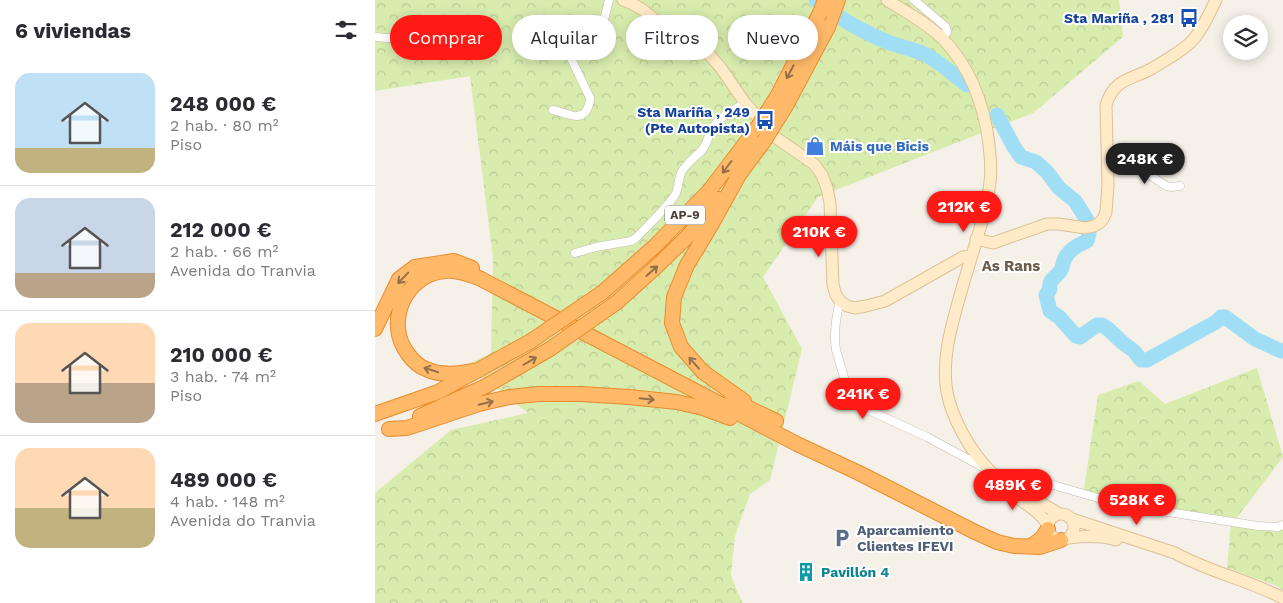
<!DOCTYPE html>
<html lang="es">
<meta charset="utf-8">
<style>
body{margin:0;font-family:"Work Sans",sans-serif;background:#f7f7f7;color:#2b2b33;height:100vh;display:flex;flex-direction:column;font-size:19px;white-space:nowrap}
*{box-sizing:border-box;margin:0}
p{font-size:16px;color:#7c7c81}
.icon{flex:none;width:28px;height:28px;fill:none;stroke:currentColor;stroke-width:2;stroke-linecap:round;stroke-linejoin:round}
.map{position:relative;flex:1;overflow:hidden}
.details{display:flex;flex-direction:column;background:#fff;width:375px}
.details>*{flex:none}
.guide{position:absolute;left:15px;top:15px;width:475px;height:45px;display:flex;gap:10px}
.buttons{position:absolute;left:848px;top:15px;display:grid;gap:10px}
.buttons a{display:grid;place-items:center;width:45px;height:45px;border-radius:50%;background:#fff;box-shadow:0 2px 12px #0003;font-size:25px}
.price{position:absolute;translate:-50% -42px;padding:0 11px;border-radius:18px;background:#ff1a15;color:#fff;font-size:16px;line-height:32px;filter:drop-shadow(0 1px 2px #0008)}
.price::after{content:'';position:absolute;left:50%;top:30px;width:15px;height:11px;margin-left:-8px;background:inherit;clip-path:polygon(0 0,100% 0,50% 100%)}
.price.active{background:#222;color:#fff}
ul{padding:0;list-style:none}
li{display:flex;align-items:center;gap:15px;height:125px;padding:0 15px}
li+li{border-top:1px solid #e1e1e2}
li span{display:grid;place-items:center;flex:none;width:140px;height:100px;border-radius:15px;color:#555}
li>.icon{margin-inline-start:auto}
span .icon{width:60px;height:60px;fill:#fffc;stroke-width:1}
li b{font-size:21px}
h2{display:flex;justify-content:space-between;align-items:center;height:60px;padding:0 15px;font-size:21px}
.pill{padding:0 18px;border-radius:22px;background:#fff;box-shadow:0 2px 12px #0003;font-size:18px;line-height:45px}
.pill.active{background:#ff1a15;color:#fff}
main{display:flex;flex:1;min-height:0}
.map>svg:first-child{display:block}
.forest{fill:url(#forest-crowns)}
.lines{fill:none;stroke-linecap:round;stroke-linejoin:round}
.river{stroke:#a0def6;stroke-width:15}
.minor-casing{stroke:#c5b9ad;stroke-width:9}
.secondary-casing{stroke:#dcc096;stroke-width:13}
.motorway-casing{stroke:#ea8c2d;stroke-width:16}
.minor{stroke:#fff;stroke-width:8}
.secondary{stroke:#ffebc8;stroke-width:11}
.motorway{stroke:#ffb969;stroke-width:14}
.motorway-bridge-casing{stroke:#ea8c2d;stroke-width:16;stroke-linecap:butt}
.motorway-bridge{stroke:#ffb969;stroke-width:14}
.oneway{stroke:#92704a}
.labels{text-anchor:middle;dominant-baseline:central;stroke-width:4;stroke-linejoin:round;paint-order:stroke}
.shield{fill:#fff;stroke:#807972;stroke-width:1}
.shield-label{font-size:12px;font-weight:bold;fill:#493f36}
.transit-label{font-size:14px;font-weight:bold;fill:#164399;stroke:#fff;text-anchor:end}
.shop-label{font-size:14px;font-weight:bold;fill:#366cbe;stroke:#fff;text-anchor:start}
.service-label{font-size:14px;font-weight:bold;fill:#4e5e75;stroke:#fff;text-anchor:start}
.culture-label{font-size:14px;font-weight:bold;fill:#0d838f;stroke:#fff;text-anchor:start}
.neighbourhood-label{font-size:15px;font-weight:bold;fill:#6d5c4c;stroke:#fff}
</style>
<main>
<section class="details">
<h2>6 viviendas<svg class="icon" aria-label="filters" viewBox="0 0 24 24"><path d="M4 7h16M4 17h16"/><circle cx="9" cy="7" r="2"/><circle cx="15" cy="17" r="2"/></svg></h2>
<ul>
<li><span style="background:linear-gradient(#bfe0f5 75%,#c2b280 0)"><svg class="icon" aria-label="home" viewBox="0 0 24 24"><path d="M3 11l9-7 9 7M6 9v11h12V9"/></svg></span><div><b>248 000 €</b><p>2 hab. · 80 m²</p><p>Piso</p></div></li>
<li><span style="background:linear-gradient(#c9d6e8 75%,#b9a48a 0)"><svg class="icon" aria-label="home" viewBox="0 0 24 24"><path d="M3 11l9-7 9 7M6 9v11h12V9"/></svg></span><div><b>212 000 €</b><p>2 hab. · 66 m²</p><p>Avenida do Tranvia</p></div></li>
<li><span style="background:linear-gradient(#ffd9b3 60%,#b9a48a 0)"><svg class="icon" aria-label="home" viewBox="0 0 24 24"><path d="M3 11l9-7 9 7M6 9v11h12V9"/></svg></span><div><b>210 000 €</b><p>3 hab. · 74 m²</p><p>Piso</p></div></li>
<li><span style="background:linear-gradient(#ffd9b3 60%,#c2b280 0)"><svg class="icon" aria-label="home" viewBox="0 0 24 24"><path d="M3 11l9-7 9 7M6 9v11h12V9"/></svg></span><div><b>489 000 €</b><p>4 hab. · 148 m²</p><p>Avenida do Tranvia</p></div></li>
</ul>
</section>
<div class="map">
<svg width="908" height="603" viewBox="0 0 908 603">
<defs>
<pattern id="forest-crowns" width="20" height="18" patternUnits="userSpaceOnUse" patternTransform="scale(1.25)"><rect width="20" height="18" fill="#d8ecae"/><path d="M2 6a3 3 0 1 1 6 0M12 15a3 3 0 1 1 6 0" fill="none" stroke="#bbcb96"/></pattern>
</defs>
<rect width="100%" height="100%" fill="#f5f0e8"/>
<path class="forest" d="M0,0H744L748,37L658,113L443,197L388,277L427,349L395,480L375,494L360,536L356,575L362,591L368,603H0V493L76,430L153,413L91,365L116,353L118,258L95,76L0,91Z
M882,368L908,457L857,524L902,532L908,529V590L900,585L852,568L856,524L708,495L723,395L764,381L790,404Z"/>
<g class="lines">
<path class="river" d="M441,0C459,16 492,34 515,43C526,47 540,49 551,55C566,63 579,75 592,85
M622,115L639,147L646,157L661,162L672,172L684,188L700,201L712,220
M714,234L712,241C703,245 695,249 690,258C688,262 688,266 686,270C681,278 673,279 675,289L671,295L675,311L684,317L701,336L705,337L722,325H727L733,329L748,343L759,351L766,360H772L841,322L846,317H850L880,339L906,351H908"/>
<g class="minor-casing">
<path id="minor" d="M539,0L571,27L572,32L567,38
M0,37L50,41L59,43L73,49
M178,110C183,111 199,117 202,116C211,116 215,105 215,98L192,50C193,45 194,41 198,38H221L225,36L234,0
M732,163H753L760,165L791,186L797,187L805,186
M200,253L221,247L256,241L261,238C272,226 291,209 300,195C304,188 303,180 306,173C311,163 320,158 327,150C332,144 333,136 337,129C344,117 358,110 370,103
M465,301C461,317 458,333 461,350L474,394L481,403L489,408L552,437L615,471L654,482L678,485L730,500L774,509L883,526L903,527L908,525"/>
</g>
<g class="secondary-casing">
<path id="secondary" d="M248,0L256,3L268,10L279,19L303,30L318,40L332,52L346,68L370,103L400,137L439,164L447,175L452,188L455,203L458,285L461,295L465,301L472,306L480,308L491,306L510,301L588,257L597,256
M512,0C531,12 552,23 568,39C596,68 609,105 614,144C615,156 617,170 615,182C610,219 596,256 586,292C577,324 566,359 572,392C577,419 596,452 615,471C618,475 623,478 626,482C629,485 632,490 636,493C648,503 665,511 673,525
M601,239L618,243L672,224H684L710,228L719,226L724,223L728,219L731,212L733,185L731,105C739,79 755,80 776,69C788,62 805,52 815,43C827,31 834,14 841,0
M645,491L683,513
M673 527a13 13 0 1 1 26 0a13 13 0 1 1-26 0Z
M697,519L800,553C834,572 873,580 908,598
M694,538C710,536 725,535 741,540"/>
</g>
<g class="motorway-casing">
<path id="motorway" d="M445,13L450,0
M453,27L463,0
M365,173L335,227L312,265L299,297L297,323L306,347L328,372L369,401
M361,179L389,141
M228,292L280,246L334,191L382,128
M241,303L282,266L312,237L344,199
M0,329L24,279L40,267L79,261L97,268
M104,370C87,373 67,377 51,369C43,366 38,361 33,354C9,323 30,274 70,271C82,270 93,274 104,278L422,444L484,473L600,532L622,542L639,546L665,547L686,540
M357,400L401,421
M0,414L63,392L156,341
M45,416L111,386L175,349
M14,429L32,428L104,404L134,397L164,394H206L254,397L302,402L328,408L355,418
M656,546L666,539L673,529"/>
</g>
<use href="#minor" class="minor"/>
<use href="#secondary" class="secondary"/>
<use href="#motorway" class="motorway"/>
<g class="motorway-bridge-casing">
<path id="motorway-bridge" d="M382,128L403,95L445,13
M389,141L412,104L453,27
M156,341L228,292
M175,349L241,303"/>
</g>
<use href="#motorway-bridge" class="motorway-bridge"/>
</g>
<defs><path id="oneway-shaft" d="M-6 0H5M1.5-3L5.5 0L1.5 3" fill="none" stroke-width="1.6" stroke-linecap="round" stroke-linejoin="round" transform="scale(1.25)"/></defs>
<g class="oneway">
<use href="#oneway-shaft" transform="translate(415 72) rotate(118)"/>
<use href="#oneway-shaft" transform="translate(352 167) rotate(127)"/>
<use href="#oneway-shaft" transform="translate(277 271) rotate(-42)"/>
<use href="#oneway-shaft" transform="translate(28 278) rotate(134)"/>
<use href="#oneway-shaft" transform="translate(155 361) rotate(-30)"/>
<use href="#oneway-shaft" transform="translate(319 363) rotate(-131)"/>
<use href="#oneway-shaft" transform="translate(56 370) rotate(-162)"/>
<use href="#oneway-shaft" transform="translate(272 399) rotate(6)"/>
<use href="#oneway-shaft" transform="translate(111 403) rotate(-13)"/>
</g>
<defs>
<g id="bus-bare" transform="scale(1.5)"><path d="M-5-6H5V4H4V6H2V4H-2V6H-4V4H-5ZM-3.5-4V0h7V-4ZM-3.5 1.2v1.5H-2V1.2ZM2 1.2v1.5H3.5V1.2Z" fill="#1a4fb4" stroke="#fff" stroke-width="2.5" paint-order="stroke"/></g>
<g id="shop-bare" transform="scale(1.5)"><path d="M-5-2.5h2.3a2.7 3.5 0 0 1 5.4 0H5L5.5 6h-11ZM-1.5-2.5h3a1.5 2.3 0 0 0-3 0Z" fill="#3f7fe0" stroke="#fff" stroke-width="2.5" paint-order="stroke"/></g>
<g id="parking-bare" transform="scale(1.5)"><path d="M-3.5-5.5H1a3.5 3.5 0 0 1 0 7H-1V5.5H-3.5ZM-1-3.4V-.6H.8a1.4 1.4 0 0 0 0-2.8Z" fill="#5c6f8a" stroke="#fff" stroke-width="2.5" paint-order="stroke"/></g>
<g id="building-bare" transform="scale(1.5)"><path d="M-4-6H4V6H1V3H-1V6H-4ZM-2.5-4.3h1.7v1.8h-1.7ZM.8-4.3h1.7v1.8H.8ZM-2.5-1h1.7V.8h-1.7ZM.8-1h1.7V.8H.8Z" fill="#0f9aa8" stroke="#fff" stroke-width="2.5" paint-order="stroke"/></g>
</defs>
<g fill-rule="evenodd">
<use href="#bus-bare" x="814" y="18"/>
<use href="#bus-bare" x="390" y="120"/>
<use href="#shop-bare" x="440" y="146"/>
<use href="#parking-bare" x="467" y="538"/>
<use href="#building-bare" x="431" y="572"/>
</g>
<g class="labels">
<rect class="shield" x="290" y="205.5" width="40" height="19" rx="4"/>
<g class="shield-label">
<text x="310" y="215">AP-9</text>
</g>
<g class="transit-label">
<text x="799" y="18">Sta Mariña , 281</text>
<text x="375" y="112">Sta Mariña , 249<tspan x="375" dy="16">(Pte Autopista)</tspan></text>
</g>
<g class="shop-label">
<text x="455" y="146">Máis que Bicis</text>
</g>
<g class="service-label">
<text x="482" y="530">Aparcamiento<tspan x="482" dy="16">Clientes IFEVI</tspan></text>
</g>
<g class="culture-label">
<text x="446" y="572">Pavillón 4</text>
</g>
<g class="neighbourhood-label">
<text x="636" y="266">As Rans</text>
</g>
</g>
</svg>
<div class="buttons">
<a><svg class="icon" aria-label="layers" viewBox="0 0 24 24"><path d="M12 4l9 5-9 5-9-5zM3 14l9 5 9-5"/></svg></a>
</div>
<b class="price active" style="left:770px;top:185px">248K €</b>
<b class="price" style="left:589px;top:233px">212K €</b>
<b class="price" style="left:444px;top:258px">210K €</b>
<b class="price" style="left:488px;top:420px">241K €</b>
<b class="price" style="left:638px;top:511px">489K €</b>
<b class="price" style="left:762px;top:526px">528K €</b>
<div class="guide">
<a class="pill active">Comprar</a>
<a class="pill">Alquilar</a>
<a class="pill">Filtros</a>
<a class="pill">Nuevo</a>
</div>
</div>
</main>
